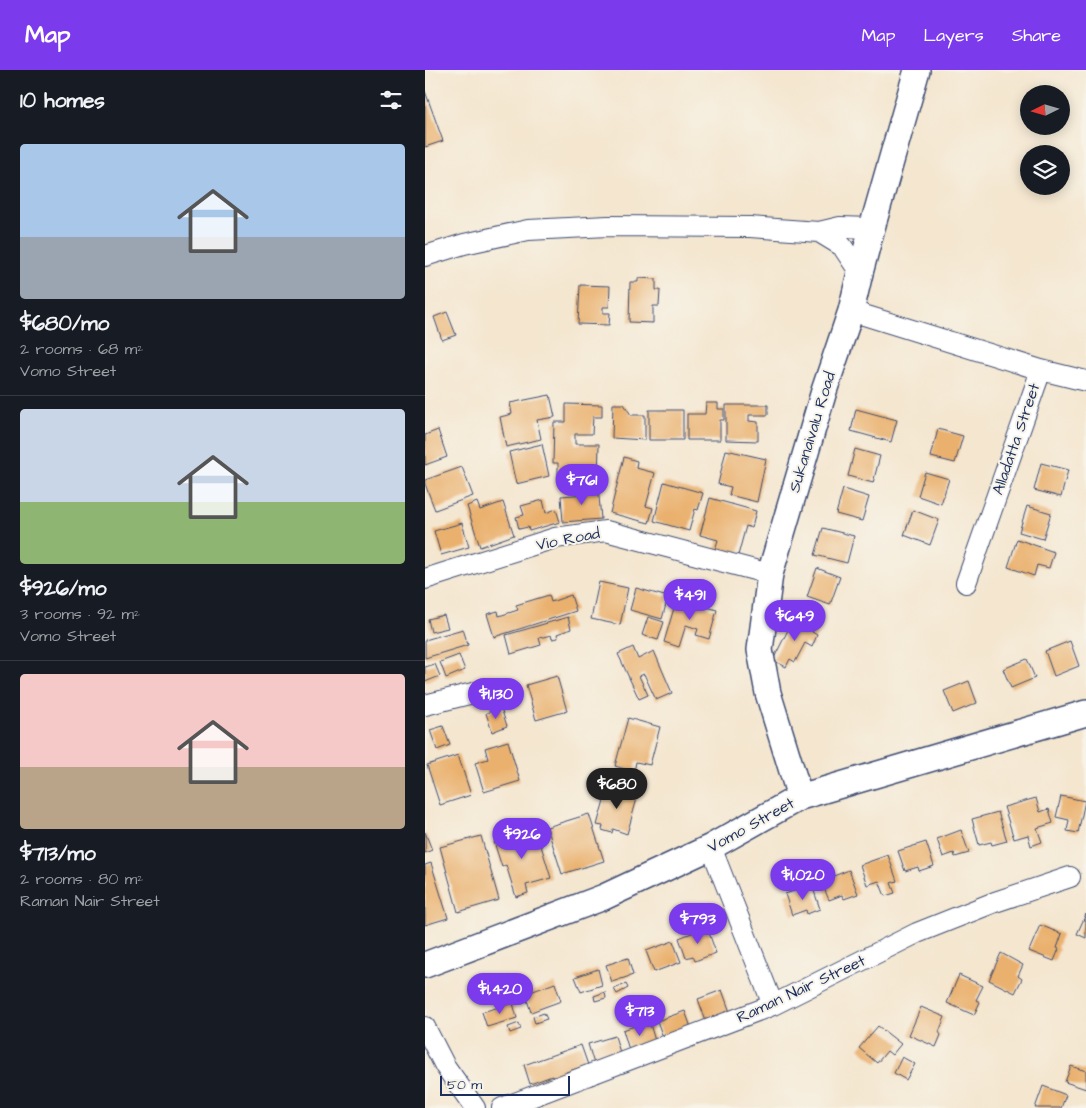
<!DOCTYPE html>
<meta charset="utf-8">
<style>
body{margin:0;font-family:"Architects Daughter",sans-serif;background:#20242c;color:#f1f3f6;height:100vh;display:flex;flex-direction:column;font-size:19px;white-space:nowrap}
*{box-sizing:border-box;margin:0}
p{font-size:16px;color:#9ea1a6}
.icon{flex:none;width:28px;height:28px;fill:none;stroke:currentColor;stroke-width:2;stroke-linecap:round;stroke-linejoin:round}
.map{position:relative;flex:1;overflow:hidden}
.side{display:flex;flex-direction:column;background:#171b24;width:425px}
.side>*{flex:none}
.needle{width:32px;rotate:265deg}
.controls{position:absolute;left:595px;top:15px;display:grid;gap:10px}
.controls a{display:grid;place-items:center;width:50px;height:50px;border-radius:50%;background:#171b24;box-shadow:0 2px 12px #0003;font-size:25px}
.scale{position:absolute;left:15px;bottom:12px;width:130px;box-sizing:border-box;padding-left:5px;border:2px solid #1b2f5e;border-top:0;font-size:14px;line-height:18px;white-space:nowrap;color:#1b2f5e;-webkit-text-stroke:4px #f7f3e8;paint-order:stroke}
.price{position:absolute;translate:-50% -42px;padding:0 11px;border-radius:18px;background:#7c3aed;color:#fff;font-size:16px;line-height:32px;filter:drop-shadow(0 1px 2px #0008)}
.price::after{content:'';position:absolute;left:50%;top:30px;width:15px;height:11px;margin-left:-8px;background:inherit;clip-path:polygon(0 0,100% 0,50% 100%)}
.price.active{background:#222;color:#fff}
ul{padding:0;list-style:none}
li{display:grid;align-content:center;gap:10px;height:265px;padding:0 20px}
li+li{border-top:1px solid #363941}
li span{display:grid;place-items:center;height:155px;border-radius:5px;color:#555}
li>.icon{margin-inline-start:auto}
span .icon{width:90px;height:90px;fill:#fffc;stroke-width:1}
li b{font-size:21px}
h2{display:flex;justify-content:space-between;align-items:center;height:60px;padding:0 20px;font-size:21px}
header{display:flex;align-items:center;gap:30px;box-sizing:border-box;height:70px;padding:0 25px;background:#7c3aed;color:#fff}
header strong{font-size:24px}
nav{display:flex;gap:28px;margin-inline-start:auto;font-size:18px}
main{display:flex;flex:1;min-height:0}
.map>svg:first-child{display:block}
.building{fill:#eab16e}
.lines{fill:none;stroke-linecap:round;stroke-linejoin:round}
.minor-casing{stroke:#3c4a6f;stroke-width:22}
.major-casing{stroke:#3c4a6f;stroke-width:28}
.minor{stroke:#fff;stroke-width:20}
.major{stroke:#fff;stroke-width:25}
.labels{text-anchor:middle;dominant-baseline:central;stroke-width:4;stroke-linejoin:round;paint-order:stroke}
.street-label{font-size:16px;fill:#1b2f5e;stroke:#f7f3e8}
</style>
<header>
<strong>Map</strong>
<nav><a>Map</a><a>Layers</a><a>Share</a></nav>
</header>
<main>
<section class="side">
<h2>10 homes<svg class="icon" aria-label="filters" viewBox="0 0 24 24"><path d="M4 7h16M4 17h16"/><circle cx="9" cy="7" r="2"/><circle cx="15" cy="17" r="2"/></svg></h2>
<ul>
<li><span style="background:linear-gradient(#a9c7e8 60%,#9aa5b1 0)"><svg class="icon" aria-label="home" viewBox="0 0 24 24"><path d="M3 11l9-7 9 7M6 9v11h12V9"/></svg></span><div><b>$680/mo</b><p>2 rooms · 68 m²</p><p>Vomo Street</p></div></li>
<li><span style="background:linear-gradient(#c9d6e8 60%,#8fb573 0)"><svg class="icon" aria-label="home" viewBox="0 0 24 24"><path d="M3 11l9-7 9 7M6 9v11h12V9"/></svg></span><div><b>$926/mo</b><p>3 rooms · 92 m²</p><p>Vomo Street</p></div></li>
<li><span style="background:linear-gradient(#f6c9c9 60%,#b9a48a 0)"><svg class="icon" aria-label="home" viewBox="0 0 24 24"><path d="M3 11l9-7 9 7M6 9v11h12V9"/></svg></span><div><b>$713/mo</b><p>2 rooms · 80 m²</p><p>Raman Nair Street</p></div></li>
</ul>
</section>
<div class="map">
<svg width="661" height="1038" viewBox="0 0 661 1038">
<rect width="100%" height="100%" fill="#f7f3e8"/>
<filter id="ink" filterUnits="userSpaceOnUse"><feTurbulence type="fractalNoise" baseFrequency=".02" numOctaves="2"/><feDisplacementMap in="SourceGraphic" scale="10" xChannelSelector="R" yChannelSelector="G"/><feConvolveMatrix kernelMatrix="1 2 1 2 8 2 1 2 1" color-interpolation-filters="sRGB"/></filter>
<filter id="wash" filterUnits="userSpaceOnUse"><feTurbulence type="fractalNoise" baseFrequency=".0096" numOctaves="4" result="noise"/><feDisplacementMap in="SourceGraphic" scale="20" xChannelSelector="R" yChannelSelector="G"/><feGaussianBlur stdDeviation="1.12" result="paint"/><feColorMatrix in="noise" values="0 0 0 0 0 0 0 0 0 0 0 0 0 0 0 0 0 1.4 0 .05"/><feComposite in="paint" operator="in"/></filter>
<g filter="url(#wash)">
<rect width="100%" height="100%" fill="#f4e6cf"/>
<g id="blocks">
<path class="building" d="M0,21L18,71L0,77Z
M213,208L231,209V220H235L234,236H228V253L204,252L205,212H213Z
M155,215L185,216L184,237H178V243H185L184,255L153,254Z
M22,242L31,265L17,270L9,247Z
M125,325L130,347L112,350L116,369L81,377L75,347L87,344L85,333Z
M281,333H293V339H299V350H295V370H262V344H280Z
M141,334L177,335V347H168L167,364H150V374H174L173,409L133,408V393H128L129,352H141Z
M188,334H199L206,345H220V370L187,368Z
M301,335H343V345H324V351L333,352V371L301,370Z
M431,339L472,350L466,372L426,361Z
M224,340H258V370H224Z
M513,359L538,366L530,393L506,387Z
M13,360L22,387L0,395V365Z
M117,374L124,406L91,414L84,382Z
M430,379L455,386L448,413L423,406Z
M301,380L341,389L332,432L304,425L306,417L293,414Z
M199,387L212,391L211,398L230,403L221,436L228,438L224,453L185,443Z
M616,393L643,400L636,427L609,420Z
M37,397L48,426L10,440L0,414V410Z
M500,402L524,409L516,434L493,426Z
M239,412L278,423L273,440L270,439L264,461L229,451Z
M173,415L176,449L138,452L136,426L160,424V416Z
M418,419L444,427L437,451L411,444Z
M285,428L331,441L327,458L321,456L312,489L289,483L293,470L275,465Z
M118,430L121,443L131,439L135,452L104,461L103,457L94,459L91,447L99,445L96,436Z
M52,432L55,440L78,432L89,465L55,477L42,436Z
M602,436L626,443L618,469L594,462Z
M488,440L514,450L505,475L479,465Z
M37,453L44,477L16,485L9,461Z
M398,458L429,466L422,493L390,485Z
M592,469L629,482L624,498L612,495L609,506L583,497Z
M392,498L415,507L405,535L382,527Z
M174,512L203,518L195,555L166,549Z
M211,518L243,527L237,549L205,540Z
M124,525L126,532L146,525L151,541L69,567L62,544L73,541L74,546L93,540L91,535Z
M252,528L292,540L284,569L271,565L273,559L261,555L254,577L239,572Z
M19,545L23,558L6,562L3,549Z
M143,547L146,559L132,564L133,568L127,569L126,565L114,568L116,575L86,584L81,565Z
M223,547L239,552L233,570L217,565Z
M369,548L389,559L387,562L392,565L387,577L380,573L370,592L365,589L361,597L348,590Z
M38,559L43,575L0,588V570Z
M645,571L654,596L629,606L620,581Z
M208,577L213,589L229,581L247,623L231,630L219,604L214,606L223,625L214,629L193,584Z
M34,585L40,600L21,608L15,592Z
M602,589L610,608L586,618L578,599Z
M10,594L15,606L0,612V597Z
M132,606L142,641L111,650L101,615Z
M544,611L552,633L528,643L519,621Z
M76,638L82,656L67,662L61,643Z
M203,648L235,657L225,695L211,692L209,702L190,696Z
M18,656L25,675L12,680L5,660Z
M83,671L95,711L59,722L50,693L63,689L60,678Z
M33,685L46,725L15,735L2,695Z
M183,716L213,725L202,764L188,759L187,763L177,760L178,756L172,755Z
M636,726L660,731L653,763L642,761L644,750L631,747Z
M611,728L615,742L624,739L628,753L612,758L617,772L606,776L603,765L589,769L579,737Z
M573,742L582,771L567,775L566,772L554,775L547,749Z
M164,744L179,791L137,804L122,757Z
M94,754L99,770L113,766L126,808L101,815L103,823L91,827L81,795L77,797L69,772L82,768L80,759Z
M536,760L544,783L530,787L529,783L518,787L512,769Z
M0,762L7,780L0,783Z
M56,766L74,830L33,842L15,777Z
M501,772L509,796L494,801L493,797L480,801L473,781Z
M463,785L472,811L466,813L470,823L460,826L454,811L442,815L435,795Z
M6,793L23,848L0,855V795Z
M424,800L433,824L419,829L417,825L404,830L396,811Z
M387,815L395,839L382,844L381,840L367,845L360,824Z
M661,844V868L652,864Z
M615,855L637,864L632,878L634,879L629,891L604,881Z
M282,857L291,883L270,891L268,886L261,888L254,868Z
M248,871L256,892L229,902L221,881Z
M576,883L598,895L593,906L597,909L590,923L564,910Z
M203,888L208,905L187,912L181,895Z
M173,899L177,915L156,922L150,907Z
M534,905L558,916L551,930L555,932L549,945L522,933Z
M130,913L136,931L106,942L100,924Z
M201,914L203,918L192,924L189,919Z
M297,920L306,945L282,954L273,929Z
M180,922L181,928L170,931L169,926Z
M88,933L92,948L62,957L57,942Z
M496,937L520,947L514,962L516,965L511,977L484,965Z
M260,941L267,960L239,970L232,951Z
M119,943L122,949L110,953L108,947Z
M224,951L231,974L205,983L198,960Z
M94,953L96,959L85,963L83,957Z
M453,956L476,974L467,985L462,981L452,993L434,978Z
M190,966L196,986L169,994L163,974Z
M156,975L163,995L141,1002L143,1008L129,1013L127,1006L105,1014L99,995Z
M477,987L490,994L481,1010L469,1003Z
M646,996L661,1001V1019L640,1012Z
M618,1016L641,1025L636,1038H610Z"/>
</g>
</g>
<g filter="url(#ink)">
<use href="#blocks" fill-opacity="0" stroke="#3c4a6f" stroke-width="1"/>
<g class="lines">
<g class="minor-casing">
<path id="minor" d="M394,162L415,157L447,158
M0,186L39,174L103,160L183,156L325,157L394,162L417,176L435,203
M426,241L616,300L541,513
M616,300L661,311
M0,509L130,468L181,461L345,504
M0,635L56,621
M286,777L348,935
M0,957L20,996L50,1038
M77,1038L348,935L492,863L570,832L645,807"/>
</g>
<g class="major-casing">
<path id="major" d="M375,727L343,623L335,580L345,504L399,321L426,241L435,203L447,158L492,0
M0,895L179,827L286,777L375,727L661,643"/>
</g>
<use href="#minor" class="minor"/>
<use href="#major" class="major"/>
</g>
</g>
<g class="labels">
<g class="street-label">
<text transform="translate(387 362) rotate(-73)">Sukanaivalu Road</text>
<text transform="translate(591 369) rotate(-71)">Alladatta Street</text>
<text transform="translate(143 469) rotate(-11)">Vio Road</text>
<text transform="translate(326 755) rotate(-29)">Vomo Street</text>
<text transform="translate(376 919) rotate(-25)">Raman Nair Street</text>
</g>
</g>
</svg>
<div class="controls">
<a><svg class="needle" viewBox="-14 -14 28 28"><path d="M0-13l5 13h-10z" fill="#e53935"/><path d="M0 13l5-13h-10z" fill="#9ea1a6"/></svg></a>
<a><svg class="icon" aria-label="layers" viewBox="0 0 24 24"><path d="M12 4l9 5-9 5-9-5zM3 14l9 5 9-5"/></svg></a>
</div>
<div class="scale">50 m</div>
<b class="price" style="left:157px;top:436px">$761</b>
<b class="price" style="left:265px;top:551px">$491</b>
<b class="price" style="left:370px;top:572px">$649</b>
<b class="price" style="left:71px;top:650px">$1,130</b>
<b class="price active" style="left:192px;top:740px">$680</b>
<b class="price" style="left:97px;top:790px">$926</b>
<b class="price" style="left:378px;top:831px">$1,020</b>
<b class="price" style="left:273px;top:875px">$793</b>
<b class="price" style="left:75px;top:945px">$1,420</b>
<b class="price" style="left:215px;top:967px">$713</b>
</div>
</main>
